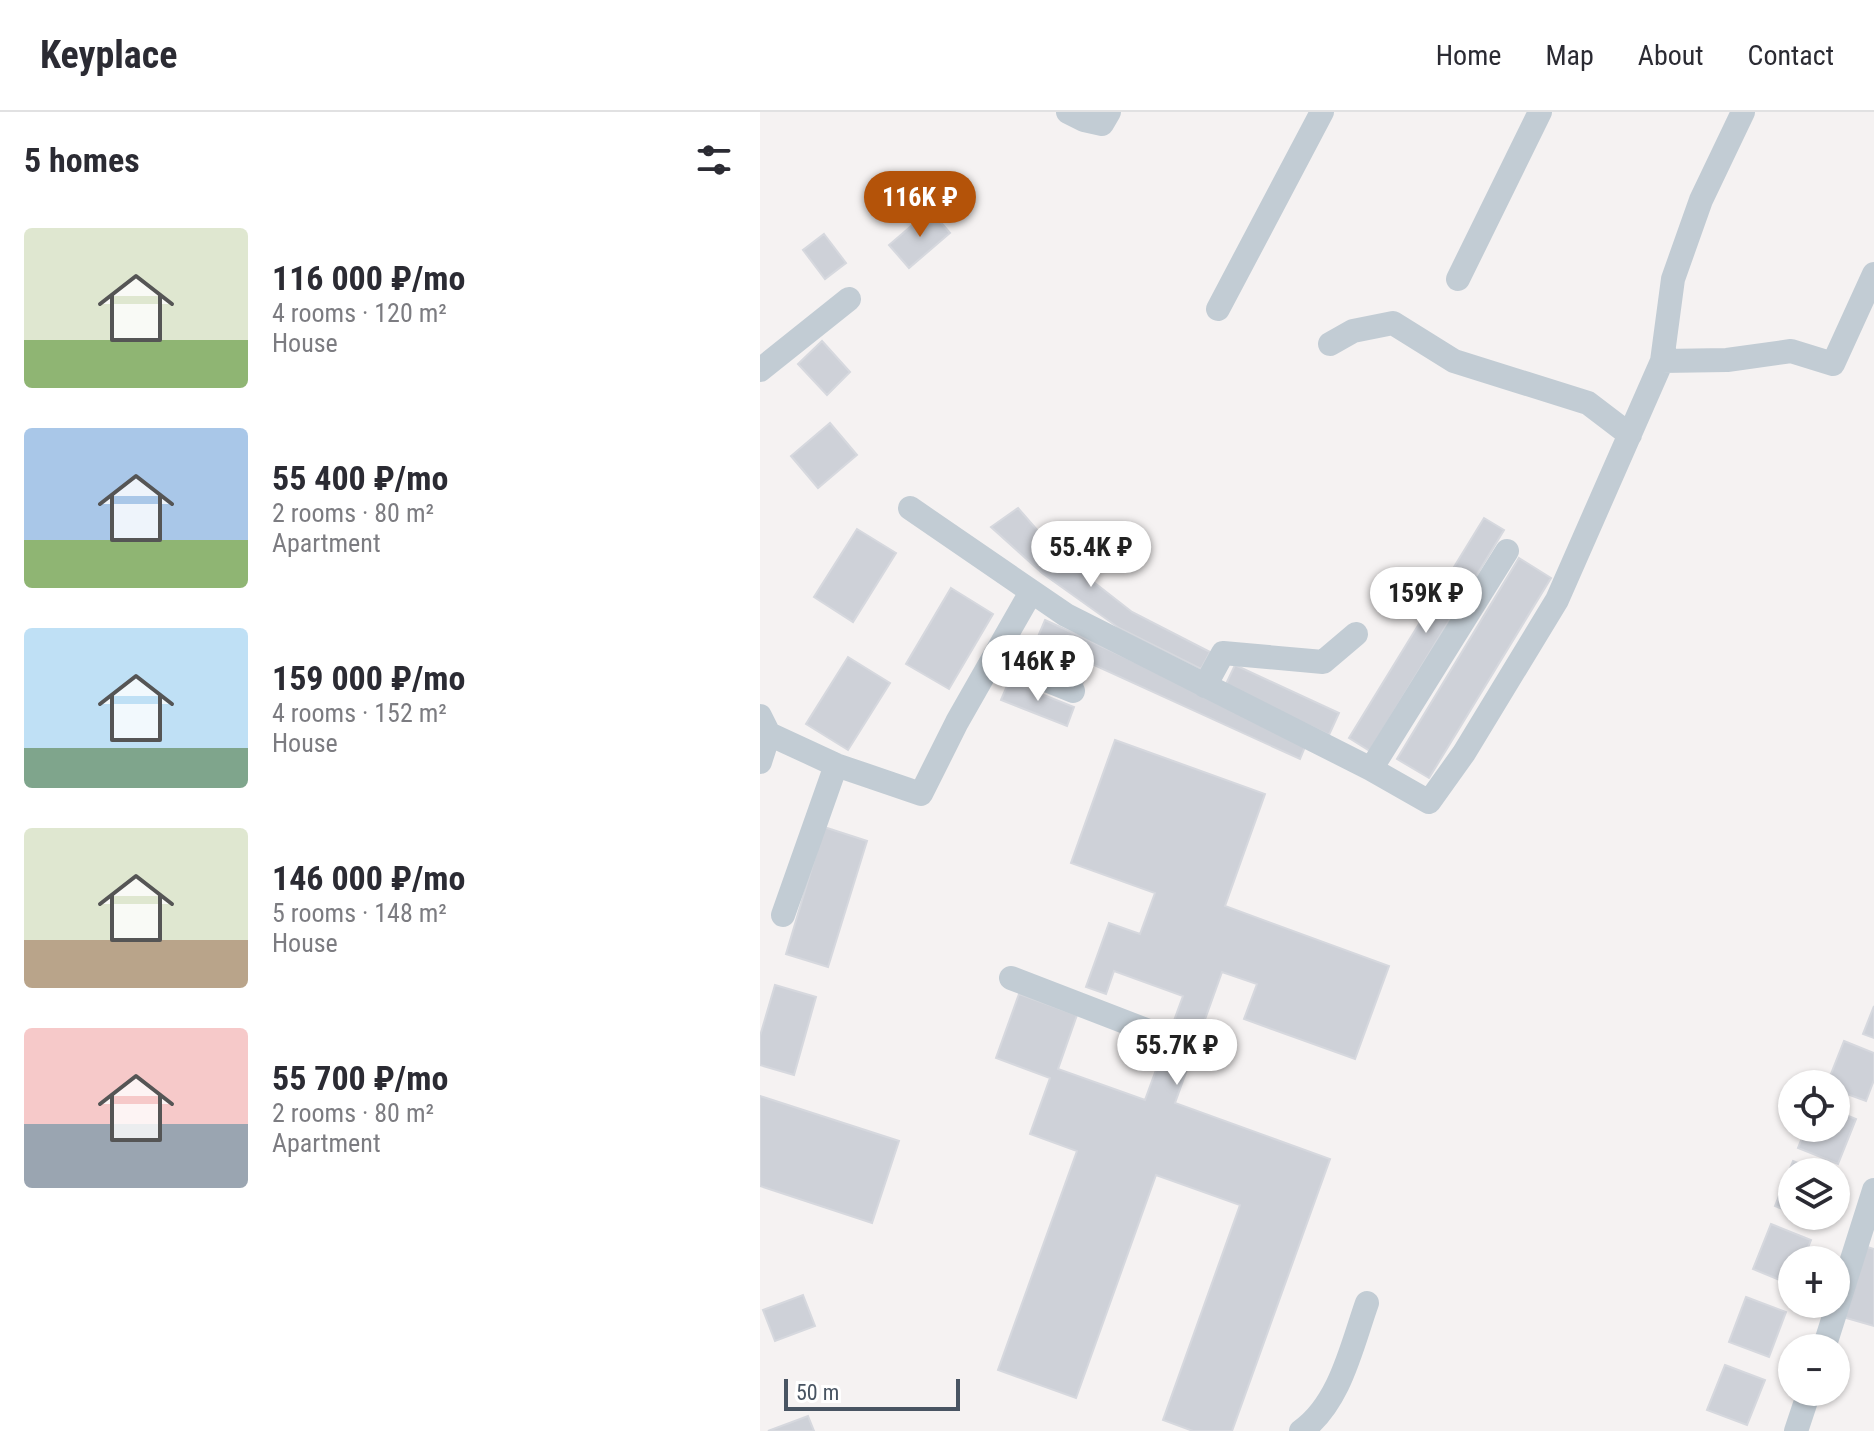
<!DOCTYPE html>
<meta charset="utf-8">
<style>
body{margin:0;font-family:"Roboto Condensed",sans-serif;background:#f2f2f3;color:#2b2b33;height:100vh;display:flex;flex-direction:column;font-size:30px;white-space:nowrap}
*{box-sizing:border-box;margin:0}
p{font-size:26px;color:#7c7c81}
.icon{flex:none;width:44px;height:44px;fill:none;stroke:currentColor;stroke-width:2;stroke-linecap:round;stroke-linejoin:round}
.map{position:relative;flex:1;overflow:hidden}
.sheet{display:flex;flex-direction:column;background:#fff;width:760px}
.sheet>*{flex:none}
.fabs{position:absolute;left:1018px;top:958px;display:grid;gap:16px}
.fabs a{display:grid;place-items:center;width:72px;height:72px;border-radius:50%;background:#fff;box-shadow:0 2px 6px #0004;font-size:40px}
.scale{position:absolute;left:24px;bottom:20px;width:176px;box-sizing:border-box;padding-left:8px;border:4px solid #485462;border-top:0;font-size:22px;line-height:28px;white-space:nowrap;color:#485462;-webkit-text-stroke:6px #fff;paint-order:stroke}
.price{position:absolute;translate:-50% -68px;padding:0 18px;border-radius:28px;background:#fff;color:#222;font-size:26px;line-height:52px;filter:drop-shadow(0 2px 4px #0008)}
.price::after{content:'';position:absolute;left:50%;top:48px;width:24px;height:18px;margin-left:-12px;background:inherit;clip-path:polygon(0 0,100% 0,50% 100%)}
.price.active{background:#b45309;color:#fff}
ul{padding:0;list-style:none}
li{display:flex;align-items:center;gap:24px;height:200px;padding:0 24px}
li span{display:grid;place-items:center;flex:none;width:224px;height:160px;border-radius:8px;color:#555}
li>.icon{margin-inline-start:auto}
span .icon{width:96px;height:96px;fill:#fffc;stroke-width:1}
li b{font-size:34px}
h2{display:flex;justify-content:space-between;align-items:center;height:96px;padding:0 24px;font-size:34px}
header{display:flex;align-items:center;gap:48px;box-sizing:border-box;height:112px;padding:0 40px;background:#fff;border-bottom:2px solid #e1e1e2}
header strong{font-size:38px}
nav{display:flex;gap:44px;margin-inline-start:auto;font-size:28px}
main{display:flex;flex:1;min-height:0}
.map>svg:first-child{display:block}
.building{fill:#ced1d8;stroke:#d6d8de;stroke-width:2}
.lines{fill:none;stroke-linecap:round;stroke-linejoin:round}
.minor{stroke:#c2ccd4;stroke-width:24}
</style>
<header>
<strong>Keyplace</strong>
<nav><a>Home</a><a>Map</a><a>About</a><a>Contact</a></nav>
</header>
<main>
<section class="sheet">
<h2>5 homes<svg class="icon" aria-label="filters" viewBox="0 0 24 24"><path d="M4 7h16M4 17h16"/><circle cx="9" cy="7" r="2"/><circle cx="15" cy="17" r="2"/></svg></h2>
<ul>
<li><span style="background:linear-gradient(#dfe7d0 70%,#8fb573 0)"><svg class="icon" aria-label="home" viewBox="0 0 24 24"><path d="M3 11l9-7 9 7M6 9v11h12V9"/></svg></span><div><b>116 000 ₽/mo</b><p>4 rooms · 120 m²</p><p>House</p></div></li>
<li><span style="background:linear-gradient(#a9c7e8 70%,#8fb573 0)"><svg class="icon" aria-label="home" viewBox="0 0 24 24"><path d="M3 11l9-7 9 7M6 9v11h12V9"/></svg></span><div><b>55 400 ₽/mo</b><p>2 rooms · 80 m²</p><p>Apartment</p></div></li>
<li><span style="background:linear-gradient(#bfe0f5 75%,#7fa58c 0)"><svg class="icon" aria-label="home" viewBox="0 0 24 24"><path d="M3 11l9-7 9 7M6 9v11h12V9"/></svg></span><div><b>159 000 ₽/mo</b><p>4 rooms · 152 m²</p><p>House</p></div></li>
<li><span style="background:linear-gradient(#dfe7d0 70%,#b9a48a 0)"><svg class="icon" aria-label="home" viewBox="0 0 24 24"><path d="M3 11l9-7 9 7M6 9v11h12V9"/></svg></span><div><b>146 000 ₽/mo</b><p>5 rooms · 148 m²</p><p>House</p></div></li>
<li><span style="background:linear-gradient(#f6c9c9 60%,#9aa5b1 0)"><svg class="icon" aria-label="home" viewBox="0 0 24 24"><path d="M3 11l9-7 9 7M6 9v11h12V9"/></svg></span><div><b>55 700 ₽/mo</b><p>2 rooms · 80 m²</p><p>Apartment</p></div></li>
</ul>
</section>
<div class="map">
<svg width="1114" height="1319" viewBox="0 0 1114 1319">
<rect width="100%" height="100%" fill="#f5f2f2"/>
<path class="building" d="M170,98L190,121L149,156L129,133Z
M64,122L86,151L65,167L43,138Z
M62,229L90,260L67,283L38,252Z
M70,311L97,343L58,376L31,344Z
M258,396L299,443L372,500L450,540L441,557L359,516L282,461L231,415Z
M724,406L744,418L610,639L589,626Z
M97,417L136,441L93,510L54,485Z
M759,446L791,466L669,666L637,647Z
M191,476L233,502L189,577L146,552Z
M285,508L547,630L540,647L277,527Z
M268,528L329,555L322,573L259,546Z
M88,545L130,571L88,638L46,612Z
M475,553L579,601L569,623L465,574Z
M249,569L314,595L307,614L241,588Z
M355,628L505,682L465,794L629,854L595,947L484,907L497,872L462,860L415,991L570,1047L472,1319H433L403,1308L480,1093L396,1063L316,1286L238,1258L317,1039L270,1022L290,966L236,946L259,882L317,903L298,957L385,988L423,884L354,859L346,882L326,875L349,811L380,822L395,781L311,751Z
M64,715L107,729L68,855L26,842Z
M15,873L56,885L34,963L0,953V924Z
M1114,894V926L1103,922Z
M1084,929L1114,941V968L1106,989L1076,978V972H1067Z
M0,984L139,1029L112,1111L0,1074Z
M1076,999L1096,1007L1078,1052L1038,1036L1046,1016H1076Z
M1033,1049L1060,1060H1032V1101L1015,1094Z
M1011,1112L1051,1128L1043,1148H1032V1173L993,1157Z
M1104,1134L1114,1137V1214L1083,1205Z
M43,1183L55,1214L15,1229L3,1198Z
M986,1185L1026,1200L1009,1245L969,1230Z
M965,1253L1005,1268L987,1313L947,1298Z
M48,1304L54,1319H8Z"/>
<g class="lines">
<path class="minor" d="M308,0L324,8L342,12L349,0
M698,167L780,0
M458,197L562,0
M570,232L593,219L633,211L694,249L828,291L870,323
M902,249L967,248L1031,239L1073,252L1114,162
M0,258L89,187
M150,396L306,503L611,657L669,690L704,641L797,488L902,249L913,167L941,88L983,0
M234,547L313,579
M445,574L463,541L563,550L596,522
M0,604L9,622L76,653L161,682L197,610L271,480
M0,650L9,622
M611,657L747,439
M23,803L76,653
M251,866L386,918
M1064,1236L1114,1078
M541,1319C580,1292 592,1233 607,1191
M1036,1319L1049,1280"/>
</g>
</svg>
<div class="fabs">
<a><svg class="icon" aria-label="locate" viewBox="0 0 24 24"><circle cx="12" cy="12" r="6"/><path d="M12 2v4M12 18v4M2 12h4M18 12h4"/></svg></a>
<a><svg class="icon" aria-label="layers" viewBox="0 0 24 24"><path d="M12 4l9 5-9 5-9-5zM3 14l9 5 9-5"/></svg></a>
<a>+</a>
<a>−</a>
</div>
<div class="scale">50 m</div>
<b class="price active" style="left:160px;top:127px">116K ₽</b>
<b class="price" style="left:331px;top:477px">55.4K ₽</b>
<b class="price" style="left:666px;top:523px">159K ₽</b>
<b class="price" style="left:278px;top:591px">146K ₽</b>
<b class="price" style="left:417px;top:975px">55.7K ₽</b>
</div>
</main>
